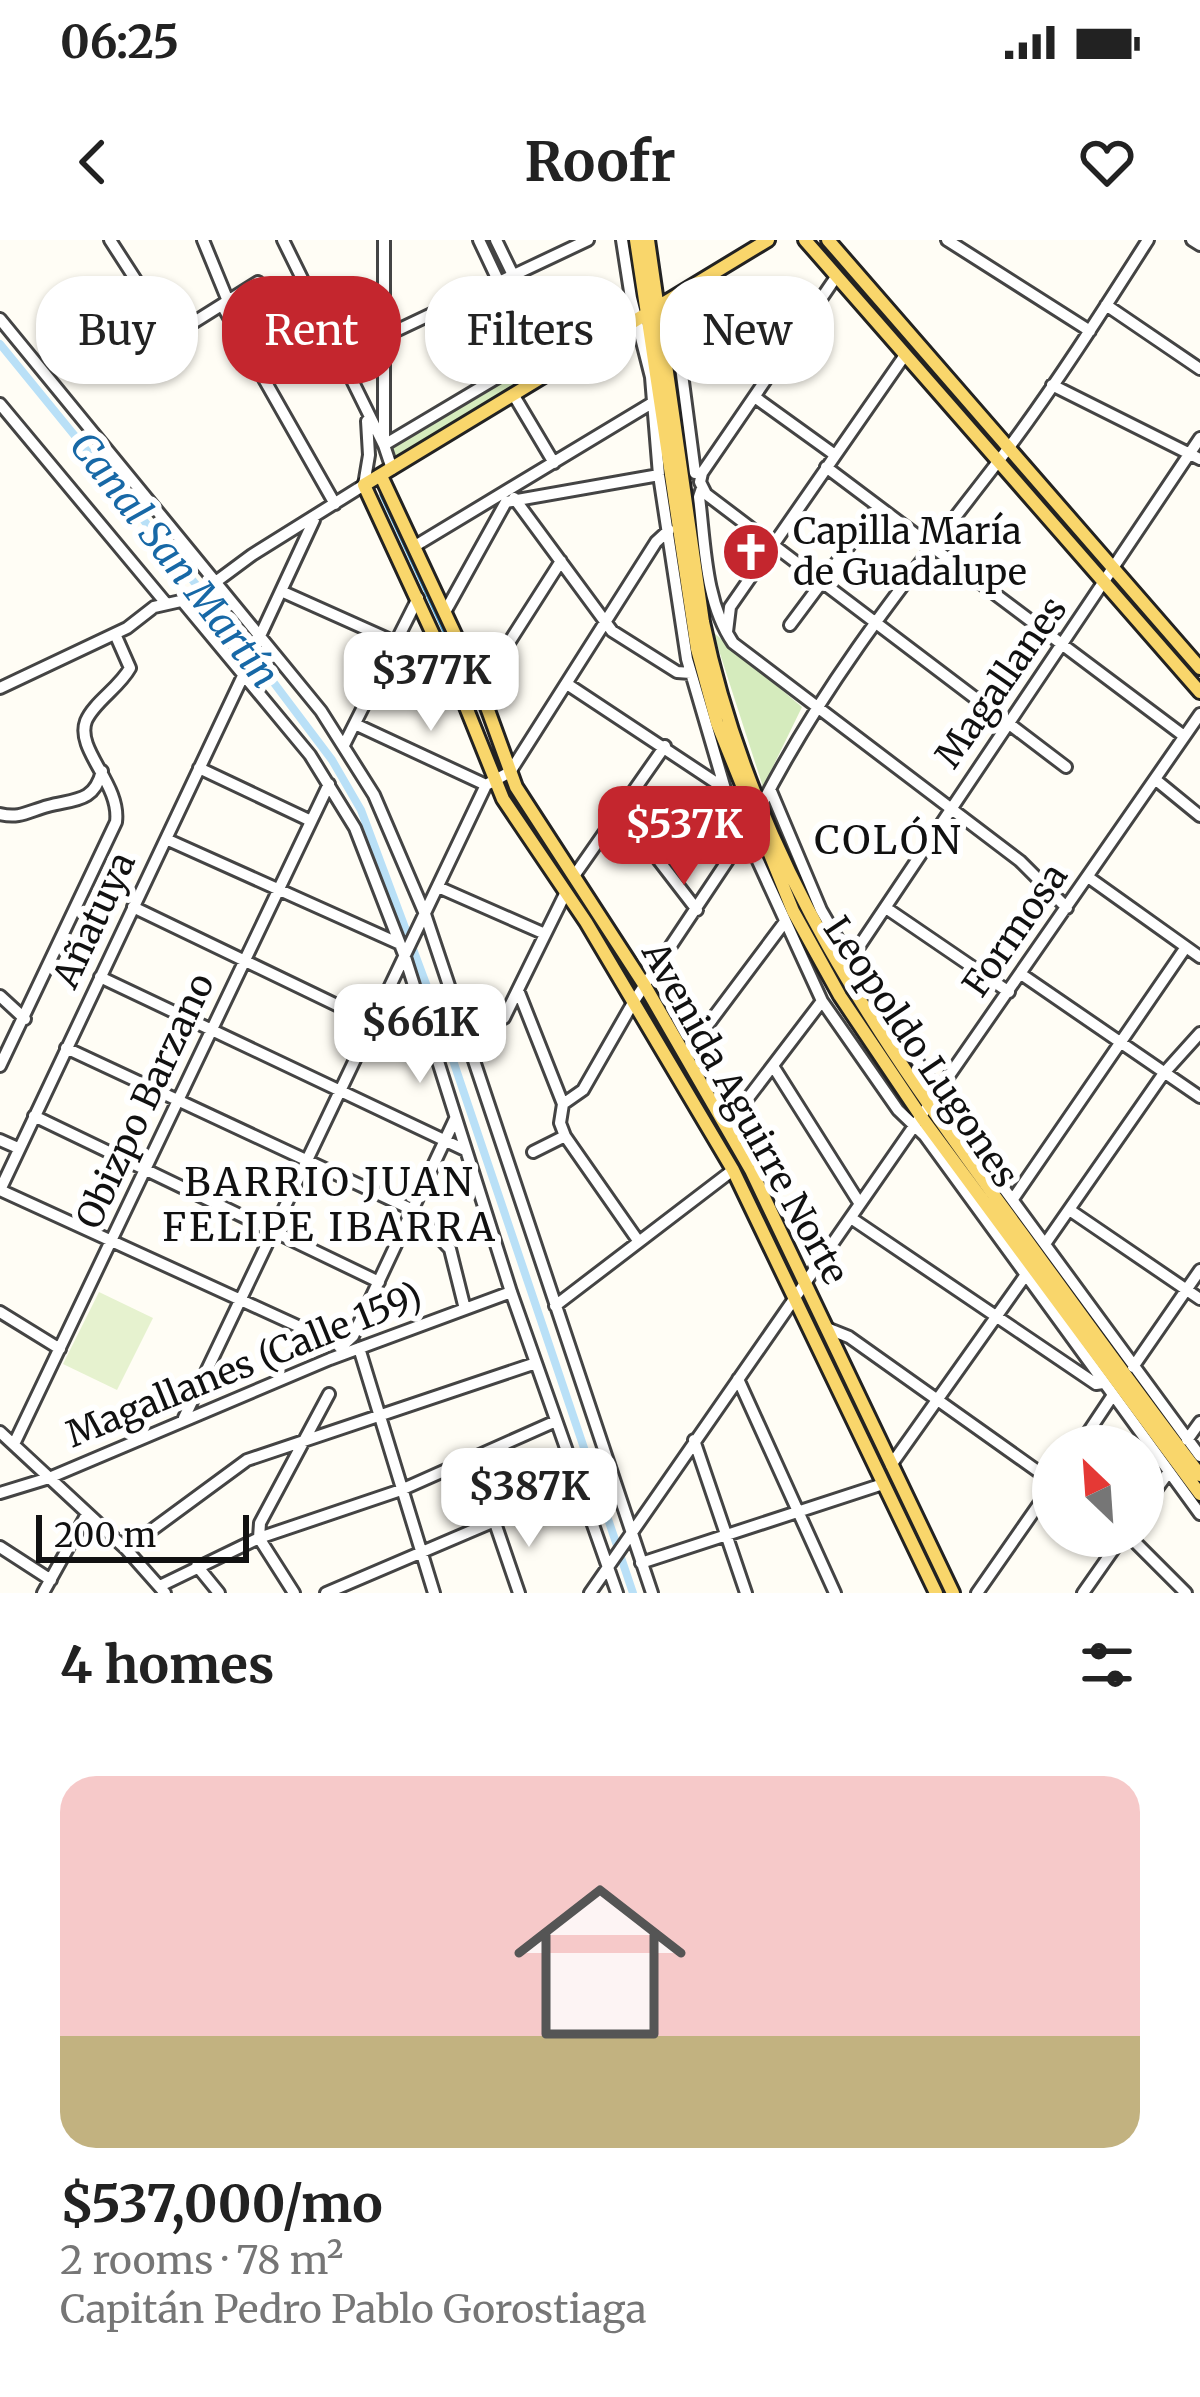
<!DOCTYPE html>
<meta charset="utf-8">
<style>
body{margin:0;font-family:Merriweather,serif;background:#f2f2f2;color:#222;height:100vh;display:flex;flex-direction:column;font-size:45px;white-space:nowrap}
*{box-sizing:border-box;margin:0}
p{font-size:39px;color:#767676}
.icon{flex:none;width:66px;height:66px;fill:none;stroke:currentColor;stroke-width:2;stroke-linecap:round;stroke-linejoin:round}
.map{position:relative;height:1353px;overflow:hidden}
.sheet{display:flex;flex-direction:column;background:#fff;flex:1}
.sheet>*{flex:none}
.hud{position:absolute;left:36px;top:36px;width:1128px;height:108px;display:flex;gap:24px}
.needle{width:78px;rotate:335deg}
.fabs{position:absolute;left:1032px;top:1185px;display:grid;gap:24px}
.fabs a{display:grid;place-items:center;width:132px;height:132px;border-radius:50%;background:#fff;box-shadow:0 3px 9px #0004;font-size:60px}
.scale{position:absolute;left:36px;bottom:30px;width:213px;box-sizing:border-box;padding-left:12px;border:6px solid #111;border-top:0;font-size:33px;line-height:42px;white-space:nowrap;color:#111;-webkit-text-stroke:9px #fff;paint-order:stroke}
.price{position:absolute;translate:-50% -102px;padding:0 27px;border-radius:24px;background:#fff;color:#222;font-size:39px;line-height:78px;filter:drop-shadow(0 3px 6px #0008)}
.price::after{content:'';position:absolute;left:50%;top:72px;width:36px;height:27px;margin-left:-18px;background:inherit;clip-path:polygon(0 0,100% 0,50% 100%)}
.price.current{background:#c4262e;color:#fff}
ul{padding:0;list-style:none}
li{display:grid;align-content:center;gap:24px;height:636px;padding:0 60px}
li span{display:grid;place-items:center;height:372px;border-radius:36px;color:#555}
li>.icon{margin-inline-start:auto}
span .icon{width:216px;height:216px;fill:#fffc;stroke-width:1}
li b{font-size:51px}
h2{display:flex;justify-content:space-between;align-items:center;height:144px;padding:0 60px;font-size:51px}
.pill{padding:0 42px;border-radius:48px;background:#fff;box-shadow:0 3px 9px #0004;font-size:42px;line-height:108px}
.pill.current{background:#c4262e;color:#fff}
.status{display:flex;justify-content:space-between;align-items:center;height:84px;padding:0 60px;background:#fff;direction:ltr}
.status svg{height:33px;fill:currentColor}
header{display:flex;justify-content:space-between;align-items:center;height:156px;padding:0 60px;background:#fff;font-size:54px;font-weight:700}
.map>svg:first-child{display:block}
.green{fill:#d5ebbd}
.pitch{fill:#e6f2cf}
.lines{fill:none;stroke-linecap:round;stroke-linejoin:round}
.stream{stroke:#3f96cf;stroke-width:3}
.canal{stroke:#b9e0f7;stroke-width:8}
.minor-casing{stroke:#444;stroke-width:16}
.major-casing{stroke:#222;stroke-width:18}
.minor{stroke:#fff;stroke-width:10}
.major{stroke:#f9d66b;stroke-width:12}
.labels{text-anchor:middle;dominant-baseline:central;stroke-width:12;stroke-linejoin:round;paint-order:stroke}
.poi-label{font-size:36px;fill:#111;stroke:#fff;text-anchor:start}
.street-label{font-size:36px;fill:#111;stroke:#fff}
.water-label{font-size:39px;font-style:italic;fill:#1768a6;stroke:#fff}
.neighbourhood-label{font-size:39px;letter-spacing:3px;fill:#111;stroke:#fff}
</style>
<div class="status"><b>06:25</b><svg viewBox="0 0 49 12"><path d="M0 12V9h3v3zM5 12V6h3v6zM10 12V3h3v9zM15 12V0h3v12zM26 1h20v11H26zM47 4h2v5h-2z"/></svg></div>
<header><svg class="icon" aria-label="back" viewBox="0 0 24 24"><path d="M15 5l-7 7 7 7"/></svg>Roofr<svg class="icon" aria-label="heart" viewBox="0 0 24 24"><path d="M12 20l-8-8c-3-5 5-10 8-4 3-6 11-1 8 4z"/></svg></header>
<div class="map">
<svg width="1200" height="1353" viewBox="0 0 1200 1353">
<rect width="100%" height="100%" fill="#fffdf5"/>
<path class="green" d="M530,121L529,134L522,145L400,217L392,214L390,208L394,202Z
M713,392L802,467L763,547Z"/>
<path class="pitch" d="M99,1052L153,1078L117,1150L63,1124Z"/>
<g class="lines">
<path class="stream" d="M381,255L486,482
M509,545L513,557L637,750
M642,758L749,943L798,1044
M803,1053L944,1353"/>
<path class="canal" d="M0,104L247,407L332,520L361,570L438,776L633,1353"/>
<g class="minor-casing">
<path id="minor" d="M110,0L172,96L258,42
M203,0L228,61
M283,0L384,205L631,58
M384,0V205L392,229
M479,0L543,136
M496,0L558,128
M622,0L631,58L651,137L659,235L687,419L725,549L822,761L898,870L925,896L1200,1274
M947,0L1090,91
M1192,0L1200,5
M672,58L695,233
M222,65L335,264
M1106,65L1200,129
M0,79L321,471L374,555L425,674L652,1353
M385,96L588,0
M1052,145L1200,219
M513,154L554,223
M756,158L835,215
M0,164L165,362
M826,227L1184,496
M702,233L700,242L706,254L1066,527
M702,233L836,37
M702,248L699,257C705,305 705,362 733,403L1020,621L1067,668
M514,258L612,391L677,432L691,433
M415,306L652,163
M281,351L395,402
M183,362L310,515L355,588L405,717L511,1052L617,1353
M445,372L506,262L659,235
M790,385L878,267
M727,392L730,367L905,115
M260,396L314,280
M567,444L724,548
M0,448L127,388L154,367L194,358L252,315L364,245L369,215L367,181
M480,448L561,321
M357,485L486,545
M344,505L418,358
M199,528L311,581
M1156,540L1200,576
M770,549L821,670L850,720L983,920L1200,1216
M760,568C828,434 919,325 1010,206C1059,140 1104,69 1148,0
M620,570L697,670
M0,574C20,579 29,571 48,566C74,559 94,563 102,531
M166,599L400,704
M574,636L665,506
M1088,637L1200,717
M438,647L545,694
M133,667L374,783
M886,668L1009,752
M850,720L1200,198
M1021,734L1200,857
M100,737L465,910
M518,750L563,864L560,883L565,896L639,1002
M0,756L25,779
M504,778L566,652
M66,808L413,970L450,1009L465,1069
M686,814L784,683
M0,826L116,582C121,544 75,510 86,481C94,462 119,448 130,428L115,394
M773,826L860,964
M563,864L583,850L634,761L748,590
M34,876L379,1042
M726,887L822,761
M0,900L18,908
M533,912L565,896
M0,950L243,436
M0,950L337,1104L345,1113
M1013,959L1186,707
M1071,971L1200,1059
M851,978L1096,1144L1103,1143
M1045,1004L1164,833L1200,793
M555,1066L733,930
M0,1072L60,1109
M829,1089L849,1097L1053,1242
M341,1107L353,1096L455,879
M359,1108L434,1353
M1133,1127L1200,1030
M738,1139L835,1353
M184,1178L486,545L510,532L656,302L669,290
M0,1192L126,1309L165,1353
M694,1200L746,1353
M1187,1200L1200,1182
M14,1204L329,544
M1079,1206L1113,1155
M891,1225L1025,1036
M0,1253L49,1238L330,1119L511,1052
M1143,1268L1168,1233
M495,1283L519,1353
M1129,1296L1186,1353
M0,1307L51,1340
M126,1309L247,1220L536,1123
M641,1323L883,1244
M197,1326L219,1353
M160,1346L259,1298L401,1250L556,1181
M43,1353L87,1274
M294,1353L259,1298L260,1283L329,1154
M326,1353L579,1245
M590,1353L1200,474
M977,1353L1053,1244
M1083,1353L1123,1296"/>
</g>
<g class="major-casing">
<path id="major" d="M636,0L697,409L717,483L793,671L840,756L922,878L1200,1254
M648,0L703,382C753,622 879,800 1021,992C1080,1073 1139,1155 1200,1235
M768,0L364,245L462,457L503,559L586,682L733,930L936,1353
M805,0L1200,452
M828,0L1200,428
M381,236L480,448L516,547L645,746L751,930L953,1353"/>
</g>
<use href="#minor" class="minor"/>
<use href="#major" class="major"/>
</g>
<defs>
<g id="church-disc" transform="scale(3)"><circle r="9.5" fill="#c4262e" stroke="#fff"/><path d="M-1.2-6h2.4v3.5h3.3v2.4h-3.3V6h-2.4V-.1h-3.3v-2.4h3.3Z" fill="#fff"/></g>
</defs>
<g fill-rule="evenodd">
<use href="#church-disc" x="751" y="312"/>
</g>
<g class="labels">
<g class="poi-label">
<text x="793" y="291">Capilla María<tspan x="793" dy="41">de Guadalupe</tspan></text>
</g>
<g class="street-label">
<text transform="translate(1001 442) rotate(-55)">Magallanes</text>
<text transform="translate(94 680) rotate(-65)">Añatuya</text>
<text transform="translate(1015 690) rotate(-55)">Formosa</text>
<text transform="translate(921 812) rotate(56)">Leopoldo Lugones</text>
<text transform="translate(145 861) rotate(-65)">Obizpo Barzano</text>
<text transform="translate(745 873) rotate(61)">Avenida Aguirre Norte</text>
<text transform="translate(244 1125) rotate(-22)">Magallanes (Calle 159)</text>
</g>
<g class="water-label">
<text transform="translate(174 320) rotate(52)">Canal San Martín</text>
</g>
<g class="neighbourhood-label">
<text x="889" y="600">COLÓN</text>
<text x="330" y="942">BARRIO JUAN<tspan x="330" dy="45">FELIPE IBARRA</tspan></text>
</g>
</g>
</svg>
<div class="fabs">
<a><svg class="needle" viewBox="-14 -14 28 28"><path d="M0-13l5 13h-10z" fill="#e53935"/><path d="M0 13l5-13h-10z" fill="#767676"/></svg></a>
</div>
<div class="scale">200 m</div>
<b class="price" style="left:431px;top:494px">$377K</b>
<b class="price current" style="left:684px;top:648px">$537K</b>
<b class="price" style="left:420px;top:846px">$661K</b>
<b class="price" style="left:529px;top:1310px">$387K</b>
<div class="hud">
<a class="pill">Buy</a>
<a class="pill current">Rent</a>
<a class="pill">Filters</a>
<a class="pill">New</a>
</div>
</div>
<section class="sheet">
<h2>4 homes<svg class="icon" aria-label="filters" viewBox="0 0 24 24"><path d="M4 7h16M4 17h16"/><circle cx="9" cy="7" r="2"/><circle cx="15" cy="17" r="2"/></svg></h2>
<ul>
<li><span style="background:linear-gradient(#f6c9c9 70%,#c2b280 0)"><svg class="icon" aria-label="home" viewBox="0 0 24 24"><path d="M3 11l9-7 9 7M6 9v11h12V9"/></svg></span><div><b>$537,000/mo</b><p>2 rooms · 78 m²</p><p>Capitán Pedro Pablo Gorostiaga</p></div></li>
</ul>
</section>
